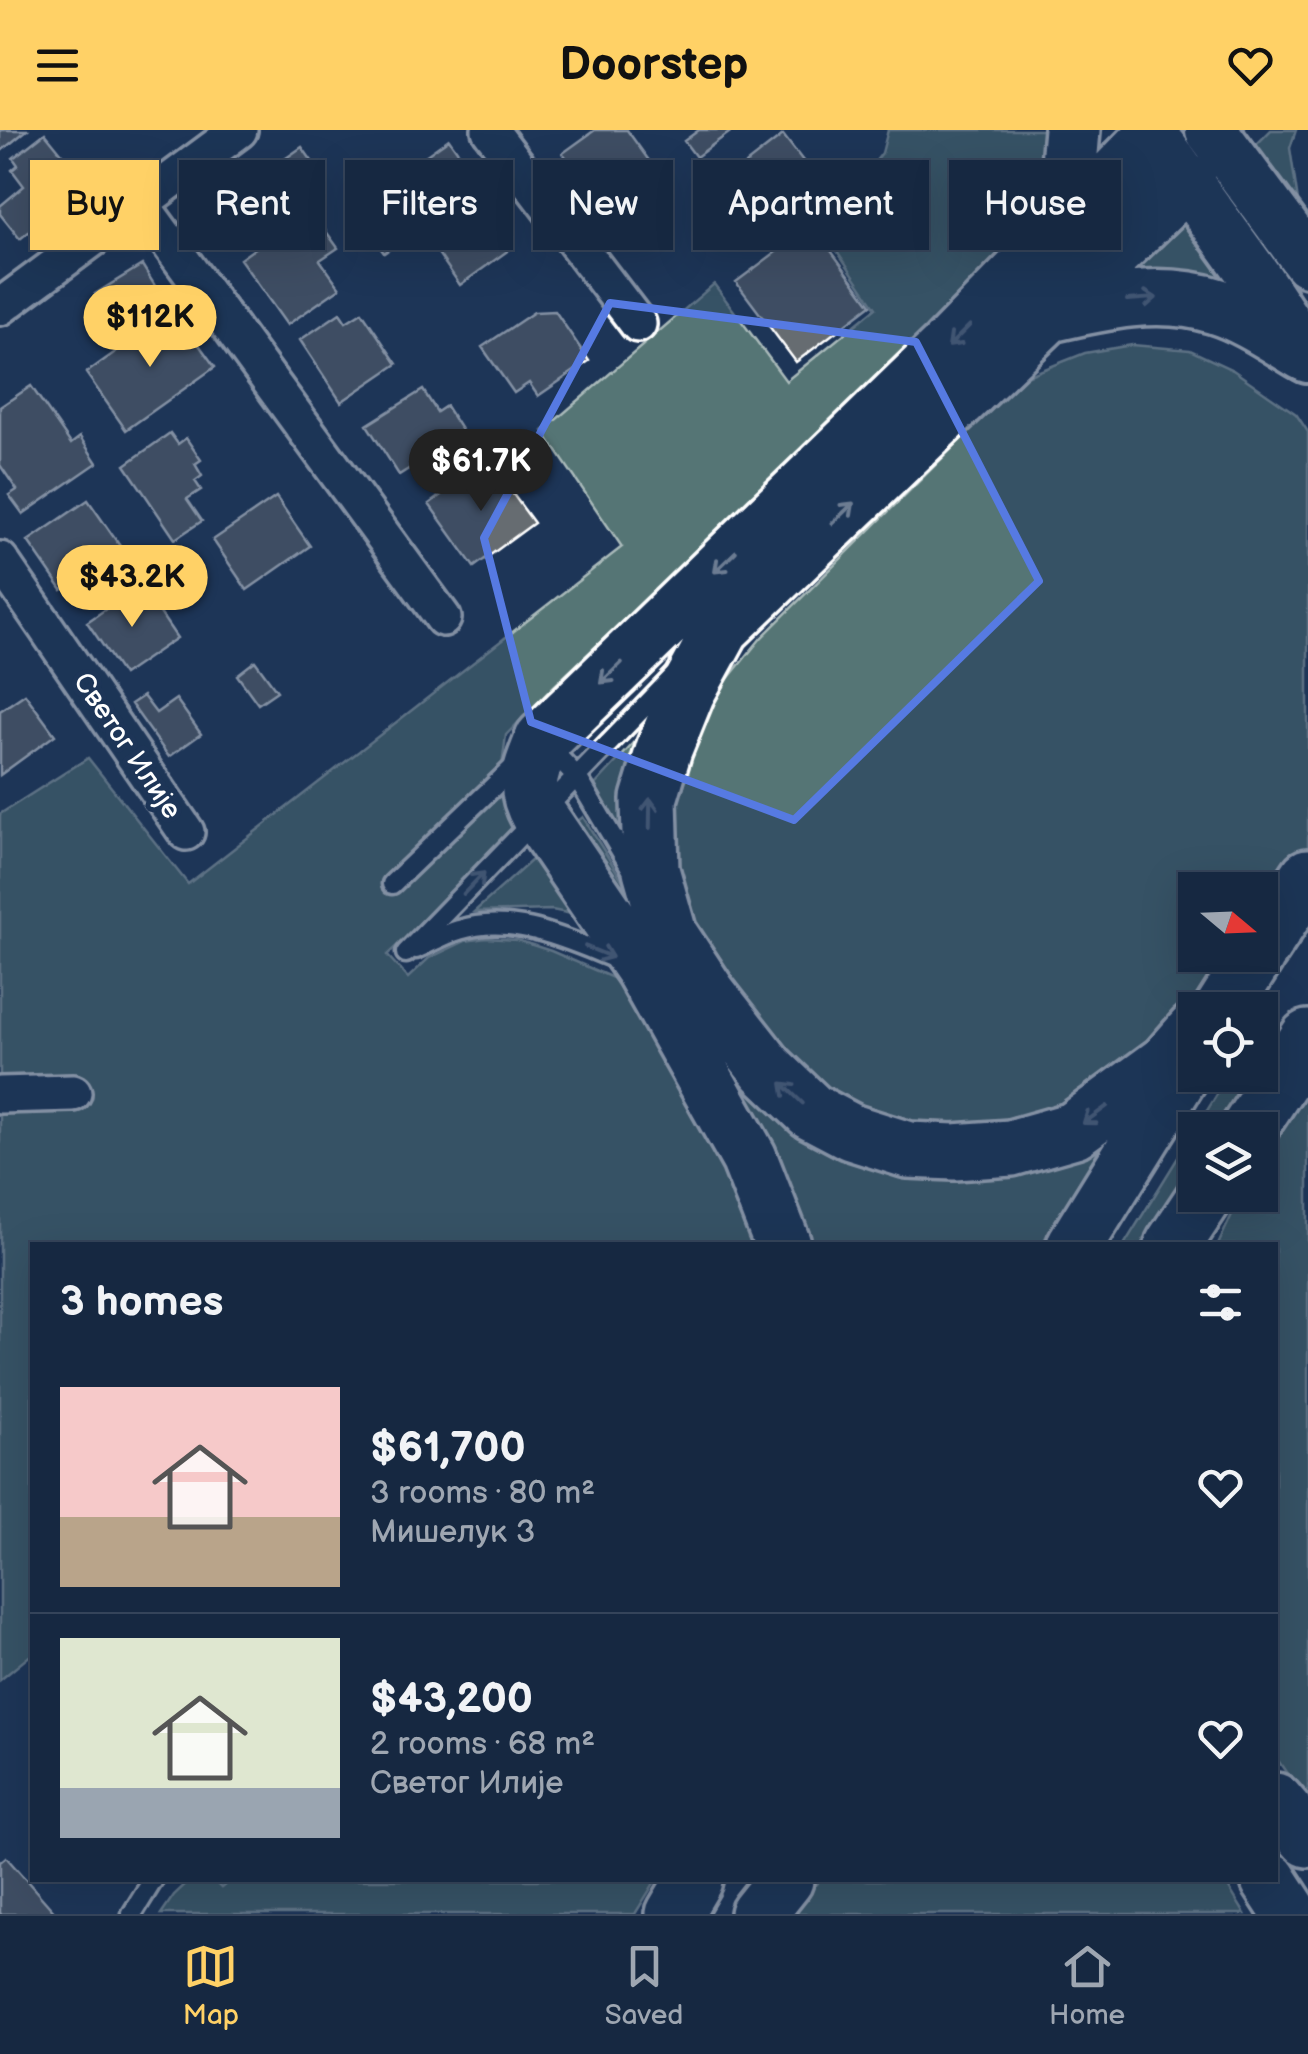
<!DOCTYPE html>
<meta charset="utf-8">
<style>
body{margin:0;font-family:"Balsamiq Sans",sans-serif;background:#23344c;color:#f1f3f6;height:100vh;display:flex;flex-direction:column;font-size:38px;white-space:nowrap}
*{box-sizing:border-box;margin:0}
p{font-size:32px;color:#9ea6b1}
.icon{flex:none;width:55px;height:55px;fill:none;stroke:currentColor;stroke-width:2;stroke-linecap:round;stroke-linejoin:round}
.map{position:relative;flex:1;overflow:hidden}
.sheet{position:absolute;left:30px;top:1112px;width:1248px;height:640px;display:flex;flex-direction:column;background:#162841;border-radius:0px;box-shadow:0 10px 40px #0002,0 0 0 2px #35445a}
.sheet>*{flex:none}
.banner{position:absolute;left:30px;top:30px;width:1250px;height:90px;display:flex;gap:20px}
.needle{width:65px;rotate:109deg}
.tools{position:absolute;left:1178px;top:742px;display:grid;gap:20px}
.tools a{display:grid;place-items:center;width:100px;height:100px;border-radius:0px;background:#162841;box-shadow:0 10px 40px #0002,0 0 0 2px #35445a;font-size:50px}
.price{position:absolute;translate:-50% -85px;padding:0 22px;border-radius:35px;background:#ffd166;color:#111;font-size:32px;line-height:65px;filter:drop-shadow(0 2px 5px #0008)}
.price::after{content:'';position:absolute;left:50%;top:60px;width:30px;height:22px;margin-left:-15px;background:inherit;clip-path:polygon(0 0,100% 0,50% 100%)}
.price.current{background:#222;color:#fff}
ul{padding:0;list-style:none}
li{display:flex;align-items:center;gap:30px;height:250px;padding:0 30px}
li+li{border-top:2px solid #35445a}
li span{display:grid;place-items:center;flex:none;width:280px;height:200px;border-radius:0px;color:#555}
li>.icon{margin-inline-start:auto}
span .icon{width:120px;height:120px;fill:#fffc;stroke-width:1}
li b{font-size:42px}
h2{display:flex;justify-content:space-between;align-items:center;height:120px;padding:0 30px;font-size:42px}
.pill{padding:0 35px;border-radius:0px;background:#162841;box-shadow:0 10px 40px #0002,0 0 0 2px #35445a;font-size:35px;line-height:90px}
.pill.current{background:#ffd166;color:#111}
header{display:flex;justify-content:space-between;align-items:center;height:130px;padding:0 30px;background:#ffd166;color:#111;font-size:45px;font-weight:800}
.tabs{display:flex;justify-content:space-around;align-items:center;height:140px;border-top:2px solid #35445a;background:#162841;font-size:28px;color:#9ea6b1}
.tabs a{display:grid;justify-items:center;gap:5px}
.tabs .current{color:#ffd166}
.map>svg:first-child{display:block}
.green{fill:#547575;stroke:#aababa;stroke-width:2.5}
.building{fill:#666c71;stroke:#fff;stroke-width:2.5}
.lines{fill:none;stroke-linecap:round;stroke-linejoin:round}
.lane-casing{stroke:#fff;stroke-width:25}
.street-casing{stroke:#fff;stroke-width:42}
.secondary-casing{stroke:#fff;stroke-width:58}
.highway-casing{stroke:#fff;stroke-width:62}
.lane{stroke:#1d3557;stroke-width:18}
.street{stroke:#1d3557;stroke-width:35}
.secondary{stroke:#1d3557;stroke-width:50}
.highway{stroke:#1d3557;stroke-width:55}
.oneway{stroke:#6c7c92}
.marked{fill:none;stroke:#567ae2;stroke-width:8;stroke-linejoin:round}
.labels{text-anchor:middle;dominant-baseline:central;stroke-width:10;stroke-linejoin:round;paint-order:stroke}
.street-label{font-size:28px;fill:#fff;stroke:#1d3557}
</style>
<header><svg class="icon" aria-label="menu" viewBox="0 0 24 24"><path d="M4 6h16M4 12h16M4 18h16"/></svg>Doorstep<svg class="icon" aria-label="heart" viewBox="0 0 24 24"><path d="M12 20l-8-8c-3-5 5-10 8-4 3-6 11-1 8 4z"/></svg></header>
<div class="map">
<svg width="1308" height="1784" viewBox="0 0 1308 1784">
<rect width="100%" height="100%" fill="#1d3557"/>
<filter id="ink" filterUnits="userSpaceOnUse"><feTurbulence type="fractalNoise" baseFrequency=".01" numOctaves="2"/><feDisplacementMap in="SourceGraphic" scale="20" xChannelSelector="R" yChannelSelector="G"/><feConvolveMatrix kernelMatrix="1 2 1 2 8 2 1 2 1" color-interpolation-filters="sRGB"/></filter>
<g filter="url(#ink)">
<path class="green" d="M888,0H1049L1029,107L553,557L506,605L501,643L521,698L387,825L408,848L429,828L465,811L486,808L517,810L551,821L622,852L765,1115H32V1524L0,1550V684L88,628L188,754L622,417L543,301L714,154L786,251L876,178L822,99L882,23Z
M1271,0H1296L1290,18L1299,78L1255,16Z
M1183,86L1253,172L1106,153Z
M1132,215L1190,220L1233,240L1296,284L1308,302V720L1260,791V760H1195V825H1237L1153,926L1064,989L1004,1003L856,987L721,859L666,737L682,620L714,566L761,508L1024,247L1085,223Z
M669,575L632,723L595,655Z
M583,687L744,946L926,1036L1009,1048L1103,1013L1041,1115H807L567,699Z
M542,721L586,787L552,780L474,782Z
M1229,945H1251L1217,1000H1195Z
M1308,958V1665L1290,1648L1275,1626V1115H1218L1241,1065H1260V1027Z
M1195,1000V1035L1145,1115H1124Z
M190,1750H213L221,1758L231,1750H656L635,1784H161L174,1765Z
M820,1750H1224L1245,1784H795L811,1759Z"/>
<path class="building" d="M0,0H27L0,22Z
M595,0H627L650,32L627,48L631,54L601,76L563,23Z
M699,0H733L696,27L684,11Z
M45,3L67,30L63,33L82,57L63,71L69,78L48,94L45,89L20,109L0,84V76L24,56L12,40L18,35L13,28Z
M783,5L827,62L759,115L715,58Z
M449,9L481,55L384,123L352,78Z
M302,17L326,51L258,98L234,64Z
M310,79L338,118L320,130L340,158L287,195L240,129Z
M486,79L513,117L460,155L433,116Z
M812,95L871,175L796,232L736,152Z
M142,135L165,172L119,201L95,164Z
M174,180L215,237L126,300L86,243Z
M555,181L589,231L538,266L529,253L514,263L482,217L534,182Z
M362,182L397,234L341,272L300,210L340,183L346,192Z
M31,256L71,314L80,307L97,333L23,384L9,365L17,360L0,335V277Z
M423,260L437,282L446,276L464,304L399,345L367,295Z
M170,303L178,314L186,308L201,330L195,334L202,346L195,351L201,360L187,369L202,391L175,409L125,335Z
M488,330L534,393L474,437L429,374Z
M276,367L310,416L247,460L213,410Z
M88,370L122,419L62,460L28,411Z
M141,455L177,508L123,545L87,492Z
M255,531L277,561L258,574L237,545Z
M25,564L55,605L0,645V581Z
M143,566L156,583L176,569L201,604L169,627L131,574Z
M6,1727L56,1784H0V1732Z"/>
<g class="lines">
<g class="lane-casing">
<path id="lane" d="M548,616L577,647L634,743
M392,754L519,632
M416,819C430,813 445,804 459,800C513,782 570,811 619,830
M406,823L674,546
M132,1784L153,1750"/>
</g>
<g class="street-casing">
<path id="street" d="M490,0L638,194
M140,73L443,488
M0,177L239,0
M0,430L186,702
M0,965L73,963"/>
</g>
<g class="secondary-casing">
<path id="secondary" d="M1211,0L1308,131
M1162,18L1256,148L1308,227"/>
</g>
<g class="highway-casing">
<path id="highway" d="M1187,51L722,498L687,562L664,619L649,669L651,740L669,804L709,865L767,939L811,981L851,1002L908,1020L954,1022L1011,1018L1074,1000L1167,932L1195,900
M1041,107L1069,34L1072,0
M1046,185C1101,172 1160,158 1216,176C1248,186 1276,206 1305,223
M1260,820L1308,747
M1222,880L1257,825
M1248,1000L1308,908
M783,1115L749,1028L643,839L539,686C521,654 532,640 543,609L947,218L1153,7
M1075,1115L1193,925
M1173,1115L1206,1065
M1275,1671L1308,1709
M1269,1750L1291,1784
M674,1784L694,1750
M758,1784L785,1750"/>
</g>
<use href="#lane" class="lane"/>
<use href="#street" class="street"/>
<use href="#secondary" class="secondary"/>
<use href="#highway" class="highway"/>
</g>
<defs><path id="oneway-shaft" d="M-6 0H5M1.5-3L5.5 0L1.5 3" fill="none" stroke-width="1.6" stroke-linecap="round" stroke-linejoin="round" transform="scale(2.5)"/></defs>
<g class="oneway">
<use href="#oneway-shaft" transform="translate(1142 169) rotate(-4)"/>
<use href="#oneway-shaft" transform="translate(959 206) rotate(135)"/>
<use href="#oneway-shaft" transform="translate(843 383) rotate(-44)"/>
<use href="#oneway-shaft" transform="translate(725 432) rotate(136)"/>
<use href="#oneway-shaft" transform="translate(611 543) rotate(136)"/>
<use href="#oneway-shaft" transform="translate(650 683) rotate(-89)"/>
<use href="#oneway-shaft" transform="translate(474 753) rotate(-46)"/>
<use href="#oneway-shaft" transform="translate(599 822) rotate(22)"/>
<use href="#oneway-shaft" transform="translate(792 963) rotate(-136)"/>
<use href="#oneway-shaft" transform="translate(1095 985) rotate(144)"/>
</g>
</g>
<path d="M0 0H1308V1784H0ZM610,173L916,212L1039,451L794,690L531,592L484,408Z" fill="#1d3557" fill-opacity=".55" fill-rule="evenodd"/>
<path class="marked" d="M610,173L916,212L1039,451L794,690L531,592L484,408Z"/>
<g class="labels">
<g class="street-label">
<text transform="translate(127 616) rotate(56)">Светог Илије</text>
</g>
</g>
</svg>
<div class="tools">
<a><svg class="needle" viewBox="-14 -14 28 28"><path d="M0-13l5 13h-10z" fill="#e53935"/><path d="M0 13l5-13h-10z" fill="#9ea6b1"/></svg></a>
<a><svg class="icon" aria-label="locate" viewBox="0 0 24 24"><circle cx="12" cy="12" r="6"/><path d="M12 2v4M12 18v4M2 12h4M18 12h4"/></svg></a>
<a><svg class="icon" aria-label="layers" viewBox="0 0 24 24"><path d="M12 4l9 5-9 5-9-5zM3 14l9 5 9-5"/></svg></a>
</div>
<b class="price" style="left:150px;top:240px">$112K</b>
<b class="price current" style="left:481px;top:384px">$61.7K</b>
<b class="price" style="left:132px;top:500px">$43.2K</b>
<div class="banner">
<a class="pill current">Buy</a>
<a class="pill">Rent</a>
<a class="pill">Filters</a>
<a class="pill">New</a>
<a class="pill">Apartment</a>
<a class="pill">House</a>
</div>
<section class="sheet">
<h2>3 homes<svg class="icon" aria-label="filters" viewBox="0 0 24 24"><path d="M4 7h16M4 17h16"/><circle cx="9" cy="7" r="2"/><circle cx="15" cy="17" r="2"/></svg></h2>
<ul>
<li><span style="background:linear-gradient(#f6c9c9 65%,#b9a48a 0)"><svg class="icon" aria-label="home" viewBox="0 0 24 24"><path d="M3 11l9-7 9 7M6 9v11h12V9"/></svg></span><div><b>$61,700</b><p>3 rooms · 80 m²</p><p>Мишелук 3</p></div><svg class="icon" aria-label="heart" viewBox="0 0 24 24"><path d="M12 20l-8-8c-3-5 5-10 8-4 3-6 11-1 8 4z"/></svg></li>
<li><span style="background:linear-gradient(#dfe7d0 75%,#9aa5b1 0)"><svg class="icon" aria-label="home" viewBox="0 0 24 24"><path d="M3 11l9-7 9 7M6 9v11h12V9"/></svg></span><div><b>$43,200</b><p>2 rooms · 68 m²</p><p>Светог Илије</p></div><svg class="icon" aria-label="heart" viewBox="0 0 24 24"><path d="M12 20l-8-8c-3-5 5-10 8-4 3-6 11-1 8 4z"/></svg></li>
</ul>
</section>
</div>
<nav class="tabs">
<a class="current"><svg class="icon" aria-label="map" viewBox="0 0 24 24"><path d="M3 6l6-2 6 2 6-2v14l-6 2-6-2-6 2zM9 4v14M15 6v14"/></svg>Map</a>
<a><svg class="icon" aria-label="saved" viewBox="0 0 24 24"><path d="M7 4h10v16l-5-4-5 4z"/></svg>Saved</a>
<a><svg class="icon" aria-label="home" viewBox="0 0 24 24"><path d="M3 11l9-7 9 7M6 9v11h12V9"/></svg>Home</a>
</nav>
